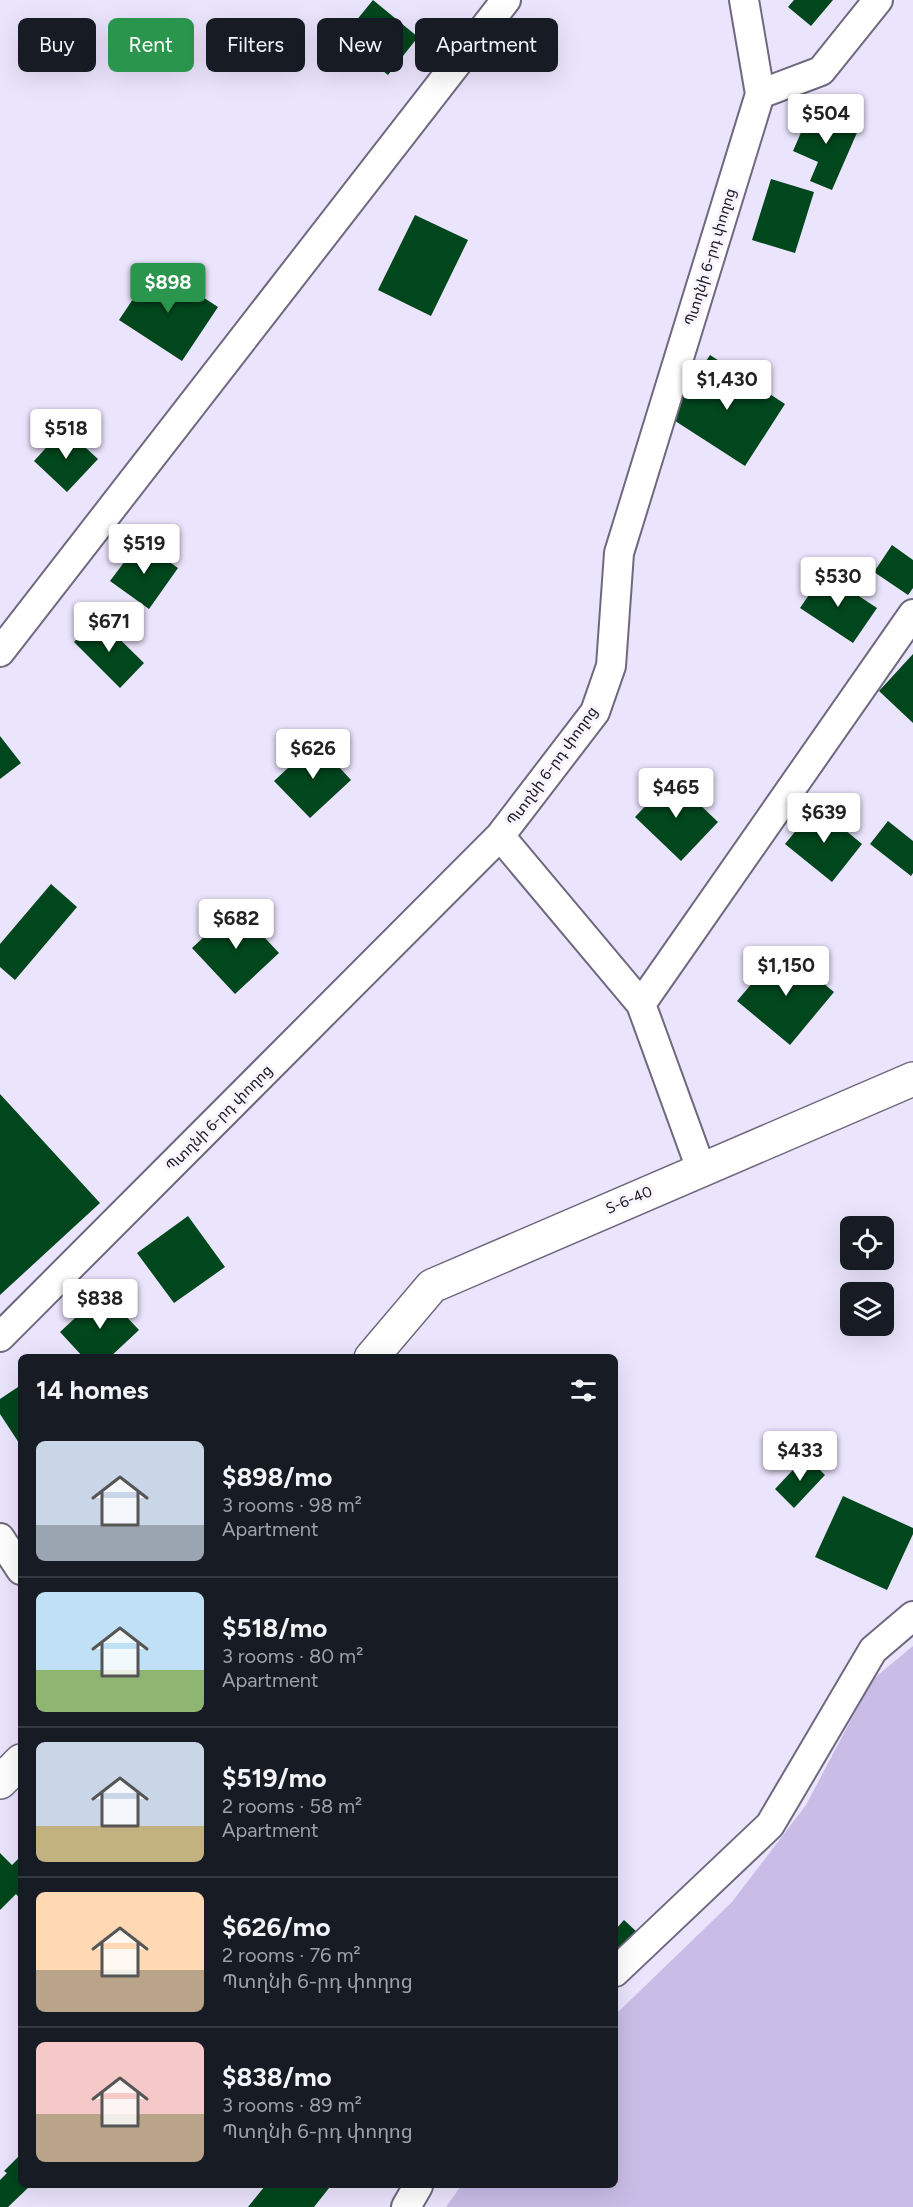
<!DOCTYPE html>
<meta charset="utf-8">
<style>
body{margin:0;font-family:Figtree,"Noto Sans Armenian",sans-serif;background:#20242c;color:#f1f3f6;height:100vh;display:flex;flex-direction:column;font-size:22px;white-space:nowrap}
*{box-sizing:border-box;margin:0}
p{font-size:20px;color:#9ea1a6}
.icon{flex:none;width:33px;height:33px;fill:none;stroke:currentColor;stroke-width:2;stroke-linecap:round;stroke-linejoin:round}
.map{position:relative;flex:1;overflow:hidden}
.panel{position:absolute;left:18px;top:1354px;width:600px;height:834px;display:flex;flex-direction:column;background:#171b24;border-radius:9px;box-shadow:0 6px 24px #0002}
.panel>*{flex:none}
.guide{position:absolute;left:18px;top:18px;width:600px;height:54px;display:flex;gap:12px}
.tools{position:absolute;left:840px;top:1216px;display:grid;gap:12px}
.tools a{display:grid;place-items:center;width:54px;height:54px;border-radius:9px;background:#171b24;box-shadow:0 6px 24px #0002;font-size:30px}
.price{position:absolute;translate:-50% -51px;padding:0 14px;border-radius:6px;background:#fff;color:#222;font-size:20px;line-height:39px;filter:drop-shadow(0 2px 3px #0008)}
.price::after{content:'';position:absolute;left:50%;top:36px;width:18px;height:14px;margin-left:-9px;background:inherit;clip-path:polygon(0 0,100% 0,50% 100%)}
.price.active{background:#2a954d;color:#fff}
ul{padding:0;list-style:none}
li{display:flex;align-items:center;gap:18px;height:150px;padding:0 18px}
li+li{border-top:2px solid #363941}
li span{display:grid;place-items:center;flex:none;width:168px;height:120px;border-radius:9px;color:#555}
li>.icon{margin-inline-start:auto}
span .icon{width:72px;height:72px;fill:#fffc;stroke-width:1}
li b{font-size:26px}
h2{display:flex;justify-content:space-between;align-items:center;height:72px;padding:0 18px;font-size:26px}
.tag{padding:0 21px;border-radius:9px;background:#171b24;box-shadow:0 6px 24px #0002;font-size:21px;line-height:54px}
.tag.active{background:#2a954d;color:#fff}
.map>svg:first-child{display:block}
.green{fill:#c9bde7}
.building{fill:#00471d}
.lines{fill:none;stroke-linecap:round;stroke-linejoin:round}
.minor-casing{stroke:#6f697f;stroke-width:32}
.tertiary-casing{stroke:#6f697f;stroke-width:36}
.minor{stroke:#fff;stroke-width:28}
.tertiary{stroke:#fff;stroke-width:33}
.labels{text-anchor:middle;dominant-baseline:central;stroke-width:6;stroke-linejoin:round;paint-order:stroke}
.street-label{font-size:15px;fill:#1a1720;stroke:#f7f4fe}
</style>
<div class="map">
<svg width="913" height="2207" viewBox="0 0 913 2207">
<rect width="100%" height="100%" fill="#ebe4fd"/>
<path class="green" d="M913,1646V2207H446L461,2186H615V2015L732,1902L806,1805L872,1680Z"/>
<path class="building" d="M373,0L418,37L388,75L342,38Z
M794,0H833L811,26L788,7Z
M812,107L859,128L832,190L810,181L818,162L793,151Z
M771,179L814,192L795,253L752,240Z
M415,215L468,240L431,316L378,290Z
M155,266L218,307L182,361L119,320Z
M710,355L785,404L745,466L669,417Z
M64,428L98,459L67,492L34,461Z
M140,541L178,568L149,609L110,581Z
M892,545L913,560V588L908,595L874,572Z
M824,573L877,608L853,643L800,608Z
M98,618L144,663L120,688L74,642Z
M913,654V723L879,691Z
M0,736L21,763L0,779Z
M316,742L351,780L310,818L274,781Z
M672,778L718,822L681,861L635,817Z
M816,806L862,844L832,882L785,844Z
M888,821L913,841V873L911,876L870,844Z
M51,884L77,907L15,980L0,967V944Z
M236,907L279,953L235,994L192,948Z
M781,949L834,992L790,1045L737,1001Z
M0,1094L100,1203L0,1295Z
M188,1216L225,1267L174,1303L137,1253Z
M103,1292L139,1330L109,1358H84L60,1332Z
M21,1385V1446L0,1414V1399Z
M806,1456L825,1475L794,1508L775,1489Z
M843,1496L913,1528V1534L887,1590L815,1557Z
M0,1853L12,1865L21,1856V1900L16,1894L0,1910Z
M624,1920L637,1932L615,1957V1930Z
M18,2157L21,2161V2186H30L8,2207H0V2180L7,2173L4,2171Z
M265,2186H325L329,2188L314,2207H248Z"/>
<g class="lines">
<g class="minor-casing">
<path id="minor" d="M744,0L760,94
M0,652L506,0
M500,836L641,1004
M701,1169L641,1004L913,614
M0,1337L500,836L595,712L611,666L619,553L760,94L821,71L878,0
M0,1538L21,1570
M615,1972L770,1825L873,1650L913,1616
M406,2207L418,2186"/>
</g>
<g class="tertiary-casing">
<path id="tertiary" d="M371,1358L432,1286L913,1079
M0,1782L21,1761"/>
</g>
<use href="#minor" class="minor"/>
<use href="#tertiary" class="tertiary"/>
</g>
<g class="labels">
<g class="street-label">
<text transform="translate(710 257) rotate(-73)">Պտղնի 6-րդ փողոց</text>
<text transform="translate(552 766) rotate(-54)">Պտղնի 6-րդ փողոց</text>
<text transform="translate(219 1118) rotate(-45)">Պտղնի 6-րդ փողոց</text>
<text transform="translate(629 1200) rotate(-23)">Տ-6-40</text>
</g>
</g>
</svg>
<div class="tools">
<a><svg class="icon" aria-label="locate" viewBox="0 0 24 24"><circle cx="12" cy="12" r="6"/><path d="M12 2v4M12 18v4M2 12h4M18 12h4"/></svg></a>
<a><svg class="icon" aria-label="layers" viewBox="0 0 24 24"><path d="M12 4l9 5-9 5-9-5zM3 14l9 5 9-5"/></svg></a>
</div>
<b class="price" style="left:826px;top:145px">$504</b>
<b class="price active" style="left:168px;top:314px">$898</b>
<b class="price" style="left:727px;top:411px">$1,430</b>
<b class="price" style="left:66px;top:460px">$518</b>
<b class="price" style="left:144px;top:575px">$519</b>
<b class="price" style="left:838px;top:608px">$530</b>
<b class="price" style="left:109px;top:653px">$671</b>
<b class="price" style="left:313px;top:780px">$626</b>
<b class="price" style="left:676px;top:819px">$465</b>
<b class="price" style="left:824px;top:844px">$639</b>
<b class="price" style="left:236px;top:950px">$682</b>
<b class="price" style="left:786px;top:997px">$1,150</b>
<b class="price" style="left:100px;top:1330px">$838</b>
<b class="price" style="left:800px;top:1482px">$433</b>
<div class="guide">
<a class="tag">Buy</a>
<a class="tag active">Rent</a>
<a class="tag">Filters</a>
<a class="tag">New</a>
<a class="tag">Apartment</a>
</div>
<section class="panel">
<h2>14 homes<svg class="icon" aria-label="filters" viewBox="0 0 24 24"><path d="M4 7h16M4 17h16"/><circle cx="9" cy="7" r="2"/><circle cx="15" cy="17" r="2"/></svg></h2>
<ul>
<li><span style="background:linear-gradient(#c9d6e8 70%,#9aa5b1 0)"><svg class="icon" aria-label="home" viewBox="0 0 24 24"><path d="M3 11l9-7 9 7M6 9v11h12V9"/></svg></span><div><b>$898/mo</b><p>3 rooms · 98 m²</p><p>Apartment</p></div></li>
<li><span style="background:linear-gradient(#bfe0f5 65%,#8fb573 0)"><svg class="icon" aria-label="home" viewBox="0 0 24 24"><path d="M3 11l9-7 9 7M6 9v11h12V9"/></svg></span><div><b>$518/mo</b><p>3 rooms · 80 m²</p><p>Apartment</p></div></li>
<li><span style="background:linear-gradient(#c9d6e8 70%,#c2b280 0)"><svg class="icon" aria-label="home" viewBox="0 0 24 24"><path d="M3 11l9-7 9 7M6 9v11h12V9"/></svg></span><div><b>$519/mo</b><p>2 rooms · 58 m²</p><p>Apartment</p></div></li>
<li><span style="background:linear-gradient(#ffd9b3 65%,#b9a48a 0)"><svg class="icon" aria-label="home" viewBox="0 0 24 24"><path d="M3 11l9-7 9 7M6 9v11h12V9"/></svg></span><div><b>$626/mo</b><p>2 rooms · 76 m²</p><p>Պտղնի 6-րդ փողոց</p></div></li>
<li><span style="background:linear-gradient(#f6c9c9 60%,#b9a48a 0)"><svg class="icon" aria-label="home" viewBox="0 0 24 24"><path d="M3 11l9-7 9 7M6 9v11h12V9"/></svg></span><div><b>$838/mo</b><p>3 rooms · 89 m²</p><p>Պտղնի 6-րդ փողոց</p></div></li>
</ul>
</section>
</div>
